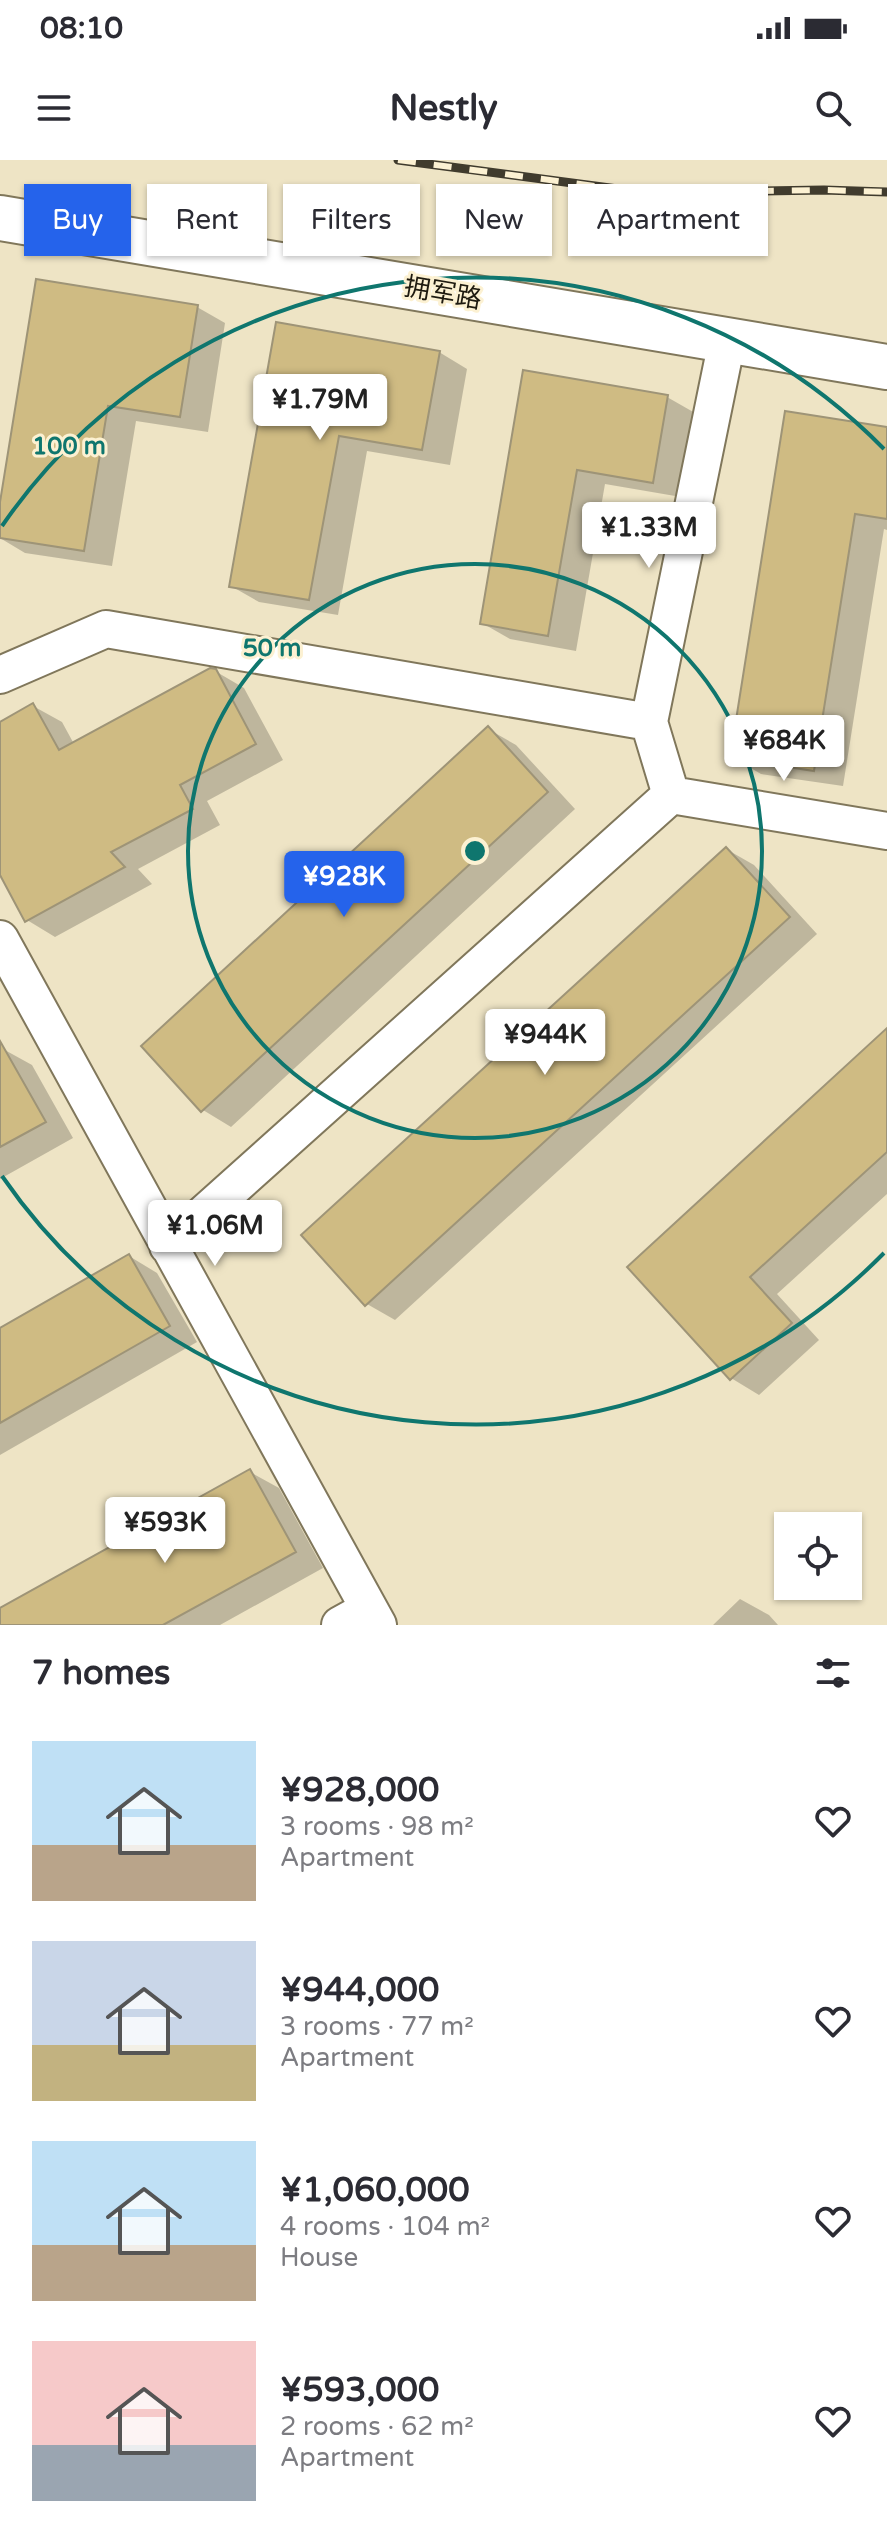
<!DOCTYPE html>
<meta charset="utf-8">
<style>
body{margin:0;font-family:"Varela Round","Noto Sans SC",sans-serif;background:#f2f2f3;color:#2b2b33;height:100vh;display:flex;flex-direction:column;font-size:30px;white-space:nowrap}
*{box-sizing:border-box;margin:0}
p{font-size:26px;color:#7c7c81}
.icon{flex:none;width:44px;height:44px;fill:none;stroke:currentColor;stroke-width:2;stroke-linecap:round;stroke-linejoin:round}
.map{position:relative;height:1465px;overflow:hidden}
.details{display:flex;flex-direction:column;background:#fff;flex:1}
.details>*{flex:none}
.guide{position:absolute;left:24px;top:24px;width:840px;height:72px;display:flex;gap:16px}
.buttons{position:absolute;left:774px;top:1352px;display:grid;gap:16px}
.buttons a{display:grid;place-items:center;width:88px;height:88px;border-radius:0px;background:#fff;box-shadow:0 2px 6px #0004;font-size:40px}
.price{position:absolute;translate:-50% -68px;padding:0 18px;border-radius:8px;background:#fff;color:#222;font-size:26px;line-height:52px;filter:drop-shadow(0 2px 4px #0008)}
.price::after{content:'';position:absolute;left:50%;top:48px;width:24px;height:18px;margin-left:-12px;background:inherit;clip-path:polygon(0 0,100% 0,50% 100%)}
.price.active{background:#2563eb;color:#fff}
ul{padding:0;list-style:none}
li{display:flex;align-items:center;gap:24px;height:200px;padding:0 32px}
li span{display:grid;place-items:center;flex:none;width:224px;height:160px;border-radius:0px;color:#555}
li>.icon{margin-inline-start:auto}
span .icon{width:96px;height:96px;fill:#fffc;stroke-width:1}
li b{font-size:34px}
h2{display:flex;justify-content:space-between;align-items:center;height:96px;padding:0 32px;font-size:34px}
.tag{padding:0 28px;border-radius:0px;background:#fff;box-shadow:0 2px 6px #0004;font-size:28px;line-height:72px}
.tag.active{background:#2563eb;color:#fff}
.status{display:flex;justify-content:space-between;align-items:center;height:56px;padding:0 40px;background:#fff;direction:ltr}
.status svg{height:22px;fill:currentColor}
header{display:flex;justify-content:space-between;align-items:center;height:104px;padding:0 32px;background:#fff;font-size:36px;font-weight:700}
.map>svg:first-child{display:block}
.shadow{fill:#0003}
.building{fill:#cfbb83;stroke:#9e9477;stroke-width:2}
.lines{fill:none;stroke-linecap:round;stroke-linejoin:round}
.minor-casing{stroke:#80775b;stroke-width:40}
.secondary-casing{stroke:#80775b;stroke-width:48}
.minor{stroke:#fff;stroke-width:36}
.secondary{stroke:#fff;stroke-width:44}
.rail-casing{stroke:#403b2d;stroke-width:9}
.rail{stroke:#fcf1d2;stroke-width:6;stroke-dasharray:18;stroke-linecap:butt}
.ring{fill:none;stroke:#0f766e;stroke-width:4}
.labels{text-anchor:middle;dominant-baseline:central;stroke-width:6;stroke-linejoin:round;paint-order:stroke}
.street-label{font-size:26px;fill:#1e1a0f;stroke:#fcf1d2}
.centre{fill:#0f766e;stroke:#fcf1d2;stroke-width:4}
.ring-label{font-size:24px;text-anchor:middle;font-weight:bold;fill:#0f766e;stroke:#fcf1d2;stroke-width:6;stroke-linejoin:round;paint-order:stroke}
</style>
<div class="status"><b>08:10</b><svg viewBox="0 0 49 12"><path d="M0 12V9h3v3zM5 12V6h3v6zM10 12V3h3v9zM15 12V0h3v12zM26 1h20v11H26zM47 4h2v5h-2z"/></svg></div>
<header><svg class="icon" aria-label="menu" viewBox="0 0 24 24"><path d="M4 6h16M4 12h16M4 18h16"/></svg>Nestly<svg class="icon" aria-label="search" viewBox="0 0 24 24"><circle cx="10" cy="10" r="6"/><path d="M15 15l6 6"/></svg></header>
<div class="map">
<svg width="887" height="1465" viewBox="0 0 887 1465">
<rect width="100%" height="100%" fill="#eee4c5"/>
<path class="shadow" d="M197,147L225,163L208,272L136,261L112,406L25,393L0,378V355Z
M277,164L439,192L467,209L450,305L367,291L338,455L259,442L231,426Z
M525,213L667,237L695,253L681,337L605,324L576,491L510,479L482,463Z
M887,269V370L884,369L843,626L761,614L732,597Z
M215,511L244,528L283,600L207,641L220,665L138,709L152,724L55,777L27,760L0,711V564L33,546L62,562L74,584Z
M488,569L516,585L575,649L231,967L203,950Z
M726,689L754,705L817,774L395,1160L367,1144Z
M887,871V1034L777,1134L819,1180L759,1235L731,1218L630,1108Z
M3,889L32,905L73,978L0,1019V890Z
M129,1096L157,1113L197,1182L0,1295V1170Z
M250,1312L279,1328L323,1408L220,1465H0V1450Z
M740,1439L769,1455L778,1465H713Z"/>
<path class="building" d="M36,119L198,145L180,257L108,246L84,391L0,378V342Z
M276,162L440,191L422,290L339,276L309,440L229,427Z
M523,210L668,235L653,323L577,310L548,476L480,464Z
M785,251L887,267V359L855,354L814,611L730,598Z
M210,508L216,509L256,584L180,625L193,649L111,692L125,707L25,762L0,715V562L33,543L59,590Z
M488,566L548,632L201,952L141,886Z
M726,687L790,757L365,1146L301,1075Z
M887,868V992L750,1117L792,1163L730,1220L627,1107Z
M0,881L46,962L0,987Z
M129,1094L170,1166L0,1263V1168Z
M250,1309L296,1392L163,1465H0V1448Z"/>
<g class="lines">
<g class="minor-casing">
<path id="minor" d="M0,515L106,469L649,562
M671,635L649,562L727,181
M671,635L887,671
M0,779L378,1465
M168,1086L671,635
M340,1465L369,1449"/>
</g>
<g class="secondary-casing">
<path id="secondary" d="M0,58L887,207"/>
</g>
<use href="#minor" class="minor"/>
<use href="#secondary" class="secondary"/>
<g class="rail-casing">
<path id="rail" d="M398,0L648,33L824,30L887,32"/>
</g>
<use href="#rail" class="rail"/>
</g>
<g class="ring">
<circle cx="475" cy="691" r="287"/>
<path d="M884 1093A574 574 0 0 1 2 1016M2 366A574 574 0 0 1 884 289"/>
</g>
<g class="labels">
<g class="street-label">
<text transform="translate(443 133) rotate(10)">拥军路</text>
</g>
</g>
<circle cx="475" cy="691" r="12" class="centre"/>
<g class="ring-label">
<text x="69" y="294">100 m</text>
<text x="272" y="496">50 m</text>
</g>
</svg>
<div class="buttons">
<a><svg class="icon" aria-label="locate" viewBox="0 0 24 24"><circle cx="12" cy="12" r="6"/><path d="M12 2v4M12 18v4M2 12h4M18 12h4"/></svg></a>
</div>
<b class="price" style="left:320px;top:282px">¥1.79M</b>
<b class="price" style="left:649px;top:410px">¥1.33M</b>
<b class="price" style="left:784px;top:623px">¥684K</b>
<b class="price active" style="left:344px;top:759px">¥928K</b>
<b class="price" style="left:545px;top:917px">¥944K</b>
<b class="price" style="left:215px;top:1108px">¥1.06M</b>
<b class="price" style="left:165px;top:1405px">¥593K</b>
<div class="guide">
<a class="tag active">Buy</a>
<a class="tag">Rent</a>
<a class="tag">Filters</a>
<a class="tag">New</a>
<a class="tag">Apartment</a>
</div>
</div>
<section class="details">
<h2>7 homes<svg class="icon" aria-label="filters" viewBox="0 0 24 24"><path d="M4 7h16M4 17h16"/><circle cx="9" cy="7" r="2"/><circle cx="15" cy="17" r="2"/></svg></h2>
<ul>
<li><span style="background:linear-gradient(#bfe0f5 65%,#b9a48a 0)"><svg class="icon" aria-label="home" viewBox="0 0 24 24"><path d="M3 11l9-7 9 7M6 9v11h12V9"/></svg></span><div><b>¥928,000</b><p>3 rooms · 98 m²</p><p>Apartment</p></div><svg class="icon" aria-label="heart" viewBox="0 0 24 24"><path d="M12 20l-8-8c-3-5 5-10 8-4 3-6 11-1 8 4z"/></svg></li>
<li><span style="background:linear-gradient(#c9d6e8 65%,#c2b280 0)"><svg class="icon" aria-label="home" viewBox="0 0 24 24"><path d="M3 11l9-7 9 7M6 9v11h12V9"/></svg></span><div><b>¥944,000</b><p>3 rooms · 77 m²</p><p>Apartment</p></div><svg class="icon" aria-label="heart" viewBox="0 0 24 24"><path d="M12 20l-8-8c-3-5 5-10 8-4 3-6 11-1 8 4z"/></svg></li>
<li><span style="background:linear-gradient(#bfe0f5 65%,#b9a48a 0)"><svg class="icon" aria-label="home" viewBox="0 0 24 24"><path d="M3 11l9-7 9 7M6 9v11h12V9"/></svg></span><div><b>¥1,060,000</b><p>4 rooms · 104 m²</p><p>House</p></div><svg class="icon" aria-label="heart" viewBox="0 0 24 24"><path d="M12 20l-8-8c-3-5 5-10 8-4 3-6 11-1 8 4z"/></svg></li>
<li><span style="background:linear-gradient(#f6c9c9 65%,#9aa5b1 0)"><svg class="icon" aria-label="home" viewBox="0 0 24 24"><path d="M3 11l9-7 9 7M6 9v11h12V9"/></svg></span><div><b>¥593,000</b><p>2 rooms · 62 m²</p><p>Apartment</p></div><svg class="icon" aria-label="heart" viewBox="0 0 24 24"><path d="M12 20l-8-8c-3-5 5-10 8-4 3-6 11-1 8 4z"/></svg></li>
</ul>
</section>
